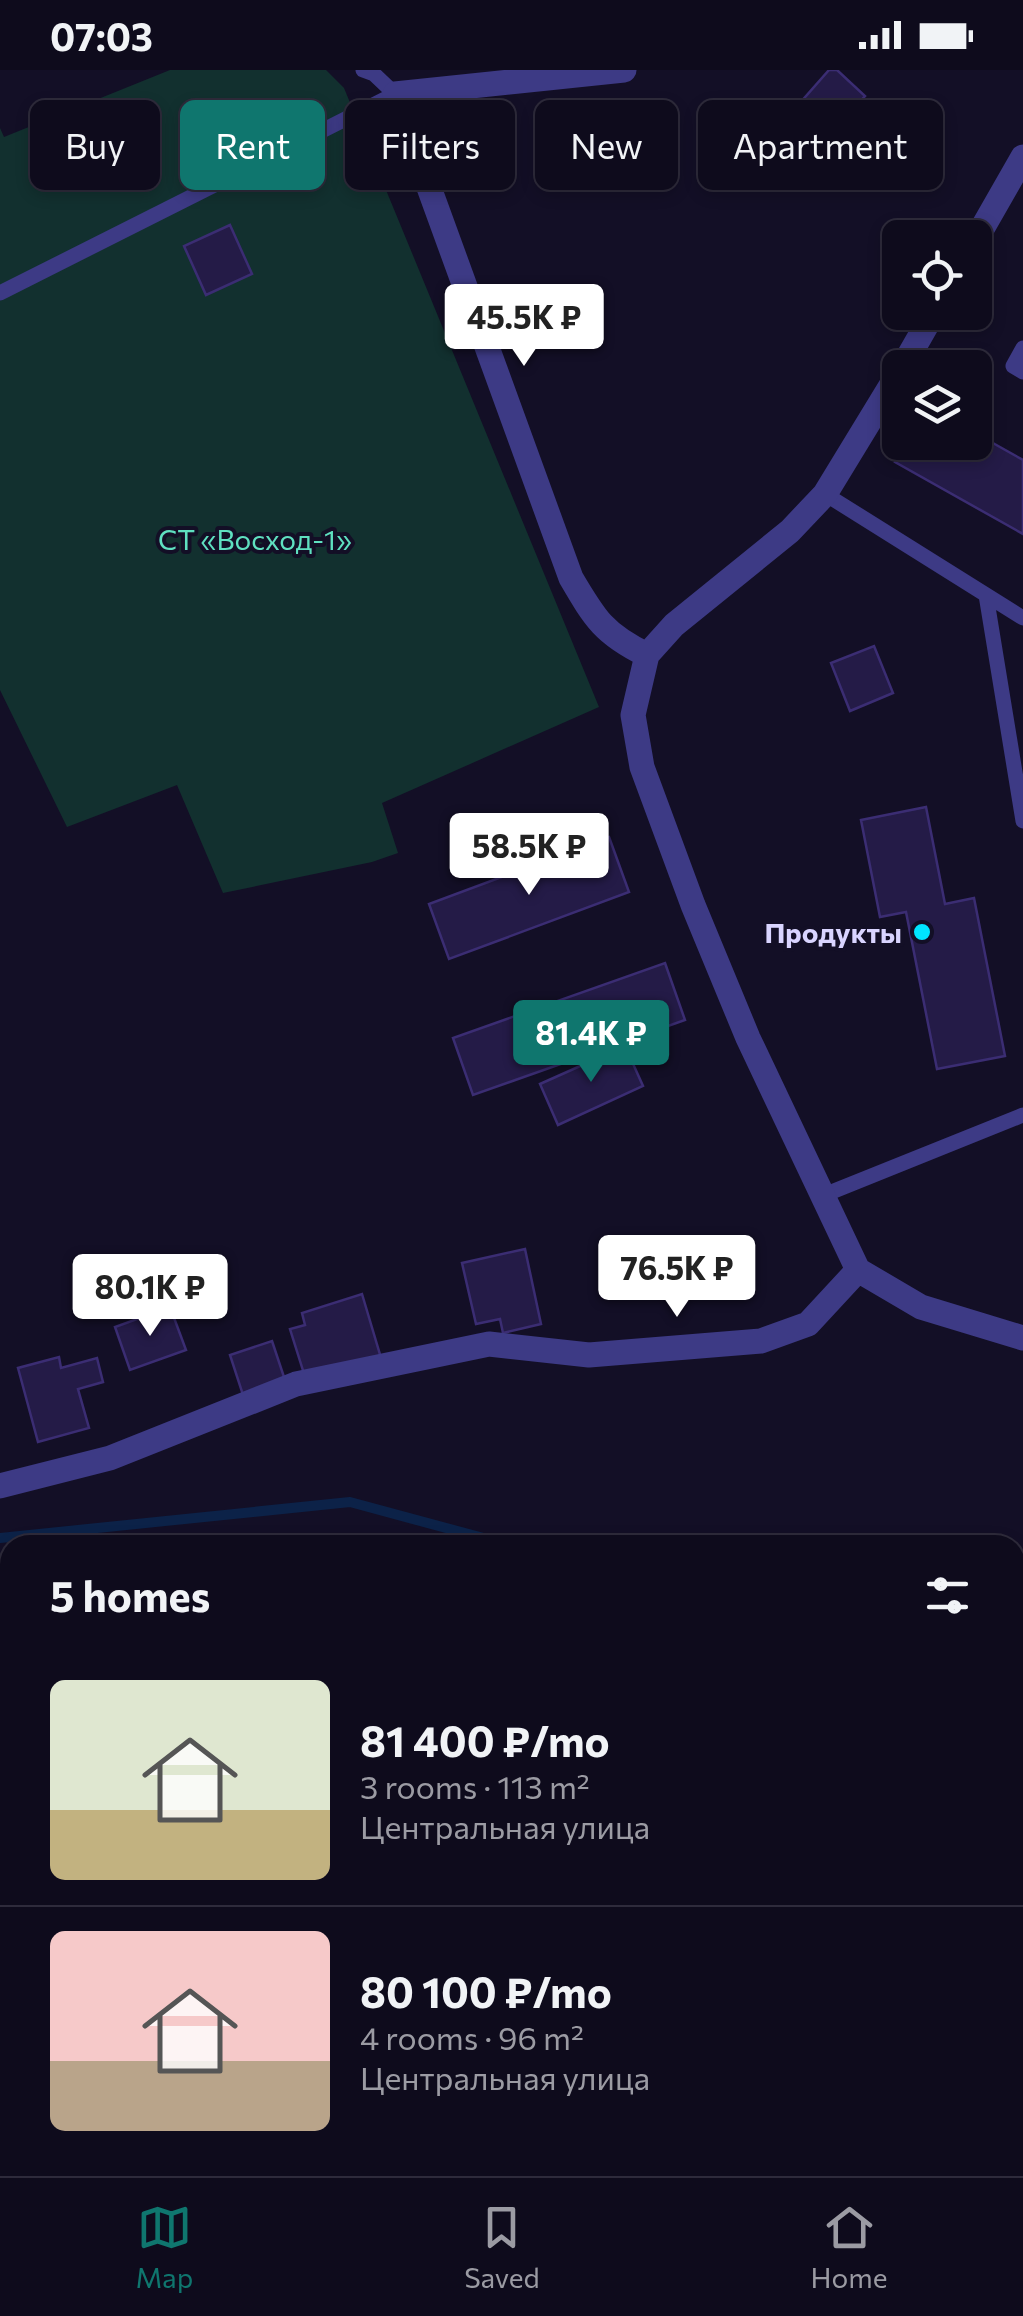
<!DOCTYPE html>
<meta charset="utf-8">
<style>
body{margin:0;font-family:Commissioner,sans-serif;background:#171425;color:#f1f3f6;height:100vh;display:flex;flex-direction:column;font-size:38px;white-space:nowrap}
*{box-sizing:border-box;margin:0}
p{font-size:32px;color:#9b9ba3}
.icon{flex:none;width:55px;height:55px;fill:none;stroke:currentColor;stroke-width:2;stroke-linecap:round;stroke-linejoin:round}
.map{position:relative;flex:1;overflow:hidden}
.sheet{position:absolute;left:0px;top:1465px;width:1025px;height:642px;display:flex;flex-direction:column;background:#0e0b1c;border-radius:30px 30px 0 0;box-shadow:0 5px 15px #0003,0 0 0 2px #2e2b3b}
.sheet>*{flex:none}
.banner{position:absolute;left:30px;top:30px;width:965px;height:90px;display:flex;gap:20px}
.tools{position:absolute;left:882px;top:150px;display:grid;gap:20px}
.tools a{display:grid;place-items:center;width:110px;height:110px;border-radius:15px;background:#0e0b1c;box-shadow:0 5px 15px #0003,0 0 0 2px #2e2b3b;font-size:50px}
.price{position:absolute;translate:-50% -85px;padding:0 22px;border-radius:10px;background:#fff;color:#222;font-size:32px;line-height:65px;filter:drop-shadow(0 2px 5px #0008)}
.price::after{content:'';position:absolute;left:50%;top:60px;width:30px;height:22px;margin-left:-15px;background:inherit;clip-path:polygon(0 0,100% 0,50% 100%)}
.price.selected{background:#0f766e;color:#fff}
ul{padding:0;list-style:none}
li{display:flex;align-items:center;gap:30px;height:250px;padding:0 50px}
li+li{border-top:2px solid #2e2b3b}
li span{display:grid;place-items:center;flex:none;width:280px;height:200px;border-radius:15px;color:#555}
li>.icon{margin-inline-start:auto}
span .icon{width:120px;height:120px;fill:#fffc;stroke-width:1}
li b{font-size:42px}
h2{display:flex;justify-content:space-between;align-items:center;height:120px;padding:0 50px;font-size:42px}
.pill{padding:0 35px;border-radius:15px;background:#0e0b1c;box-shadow:0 5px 15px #0003,0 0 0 2px #2e2b3b;font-size:35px;line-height:90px}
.pill.selected{background:#0f766e;color:#fff}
.status{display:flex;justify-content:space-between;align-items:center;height:70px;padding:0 50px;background:#0e0b1c;direction:ltr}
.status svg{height:28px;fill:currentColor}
.tabs{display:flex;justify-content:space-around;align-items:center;height:140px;border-top:2px solid #2e2b3b;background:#0e0b1c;font-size:28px;color:#9b9ba3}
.tabs a{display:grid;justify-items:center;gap:5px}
.tabs .selected{color:#0f766e}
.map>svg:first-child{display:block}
.green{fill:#12302f}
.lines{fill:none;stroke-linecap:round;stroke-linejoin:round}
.stream{stroke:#0c2248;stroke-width:10}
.building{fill:#241b47;stroke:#3b2d73;stroke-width:2.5}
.service{stroke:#3d3a85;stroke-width:15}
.minor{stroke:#3d3a85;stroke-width:25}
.poi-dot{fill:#00e5ff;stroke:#130f26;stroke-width:4}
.labels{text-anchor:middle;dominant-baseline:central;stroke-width:8;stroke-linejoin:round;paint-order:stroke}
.park-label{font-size:28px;fill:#5fe0c0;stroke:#130f26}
.poi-label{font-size:28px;font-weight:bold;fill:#d9d4ff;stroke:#130f26;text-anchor:end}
</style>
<div class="status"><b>07:03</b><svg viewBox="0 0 49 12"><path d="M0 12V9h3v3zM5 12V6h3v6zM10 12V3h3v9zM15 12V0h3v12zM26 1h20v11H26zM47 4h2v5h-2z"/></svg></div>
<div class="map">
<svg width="1023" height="2106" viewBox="0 0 1023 2106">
<rect width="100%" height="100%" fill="#130f26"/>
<path class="green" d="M170,0H326L344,18L599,637L382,733L398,783L372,792L223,823L177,715L67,757L0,620V58L4,67Z"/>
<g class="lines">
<path class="stream" d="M0,1468L350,1432L509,1475
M1015,1574L1023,1572"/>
</g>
<path class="building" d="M829,0H837L865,26L817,79L785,50Z
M230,155L252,204L206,225L184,176Z
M975,363L1023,390V464L895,392L906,372H975Z
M874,576L893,623L850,641L831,593Z
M926,737L945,834L974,828L1005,986L937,999L906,842L880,847L861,750Z
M609,767L629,822L449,889L429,834Z
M665,893L685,950L473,1025L453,968Z
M625,976L643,1016L558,1055L540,1014Z
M525,1179L541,1254L503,1263L500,1249L476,1254L462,1193Z
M362,1224L381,1288L306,1310L290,1259L305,1255L302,1243Z
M170,1237L186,1280L130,1300L115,1257Z
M272,1271L285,1310L243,1325L230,1285Z
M59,1287L61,1298L97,1288L103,1312L78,1319L89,1358L38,1372L18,1298Z
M0,1583L10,1585V1631L0,1630Z
M1018,1806L1023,1807V1877L1015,1875Z"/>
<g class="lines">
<path class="service" d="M0,223L395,24L374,4L363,0
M1023,278L1013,296L1023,302
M825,424L1023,548
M986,525L1023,751
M824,1125L1023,1045"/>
<path class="minor" d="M624,0L395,24L571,508C595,549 604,564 647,585
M975,171L1023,87
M902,298L934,242
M900,301L825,424L790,461L674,555L647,585L633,645L642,697L693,835L748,968L858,1200L921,1237L1023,1268
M0,1416L110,1388L296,1314L489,1274L589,1285L761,1271L808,1254L858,1200
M0,1531L10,1532
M1015,1674L1023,1672"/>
</g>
<circle class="poi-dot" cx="922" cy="862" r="10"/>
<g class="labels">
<g class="park-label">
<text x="255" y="469">СТ «Восход-1»</text>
</g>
<g class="poi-label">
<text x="902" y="862">Продукты</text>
</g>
</g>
</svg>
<div class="tools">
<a><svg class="icon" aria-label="locate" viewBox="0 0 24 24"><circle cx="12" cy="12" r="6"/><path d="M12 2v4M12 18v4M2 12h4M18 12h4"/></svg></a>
<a><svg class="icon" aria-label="layers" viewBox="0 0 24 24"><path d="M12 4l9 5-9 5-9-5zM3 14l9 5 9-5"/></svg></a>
</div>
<b class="price" style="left:524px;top:299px">45.5K ₽</b>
<b class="price" style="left:529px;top:828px">58.5K ₽</b>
<b class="price selected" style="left:591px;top:1015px">81.4K ₽</b>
<b class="price" style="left:677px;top:1250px">76.5K ₽</b>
<b class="price" style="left:150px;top:1269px">80.1K ₽</b>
<div class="banner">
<a class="pill">Buy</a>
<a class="pill selected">Rent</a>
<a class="pill">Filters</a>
<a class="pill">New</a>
<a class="pill">Apartment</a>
</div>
<section class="sheet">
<h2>5 homes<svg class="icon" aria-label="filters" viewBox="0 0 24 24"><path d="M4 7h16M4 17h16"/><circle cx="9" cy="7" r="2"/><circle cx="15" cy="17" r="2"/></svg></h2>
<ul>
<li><span style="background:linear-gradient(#dfe7d0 65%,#c2b280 0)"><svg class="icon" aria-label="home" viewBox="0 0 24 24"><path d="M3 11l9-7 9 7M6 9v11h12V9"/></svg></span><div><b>81 400 ₽/mo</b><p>3 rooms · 113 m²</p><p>Центральная улица</p></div></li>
<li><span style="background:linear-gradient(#f6c9c9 65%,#b9a48a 0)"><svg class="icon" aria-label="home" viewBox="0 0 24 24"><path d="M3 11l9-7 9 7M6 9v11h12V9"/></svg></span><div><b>80 100 ₽/mo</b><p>4 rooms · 96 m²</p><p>Центральная улица</p></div></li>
</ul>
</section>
</div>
<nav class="tabs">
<a class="selected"><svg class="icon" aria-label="map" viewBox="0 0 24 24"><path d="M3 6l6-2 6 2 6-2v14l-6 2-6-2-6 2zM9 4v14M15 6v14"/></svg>Map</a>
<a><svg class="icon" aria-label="saved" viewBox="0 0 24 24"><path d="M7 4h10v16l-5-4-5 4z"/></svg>Saved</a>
<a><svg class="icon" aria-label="home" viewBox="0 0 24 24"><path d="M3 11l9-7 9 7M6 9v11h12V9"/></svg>Home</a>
</nav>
